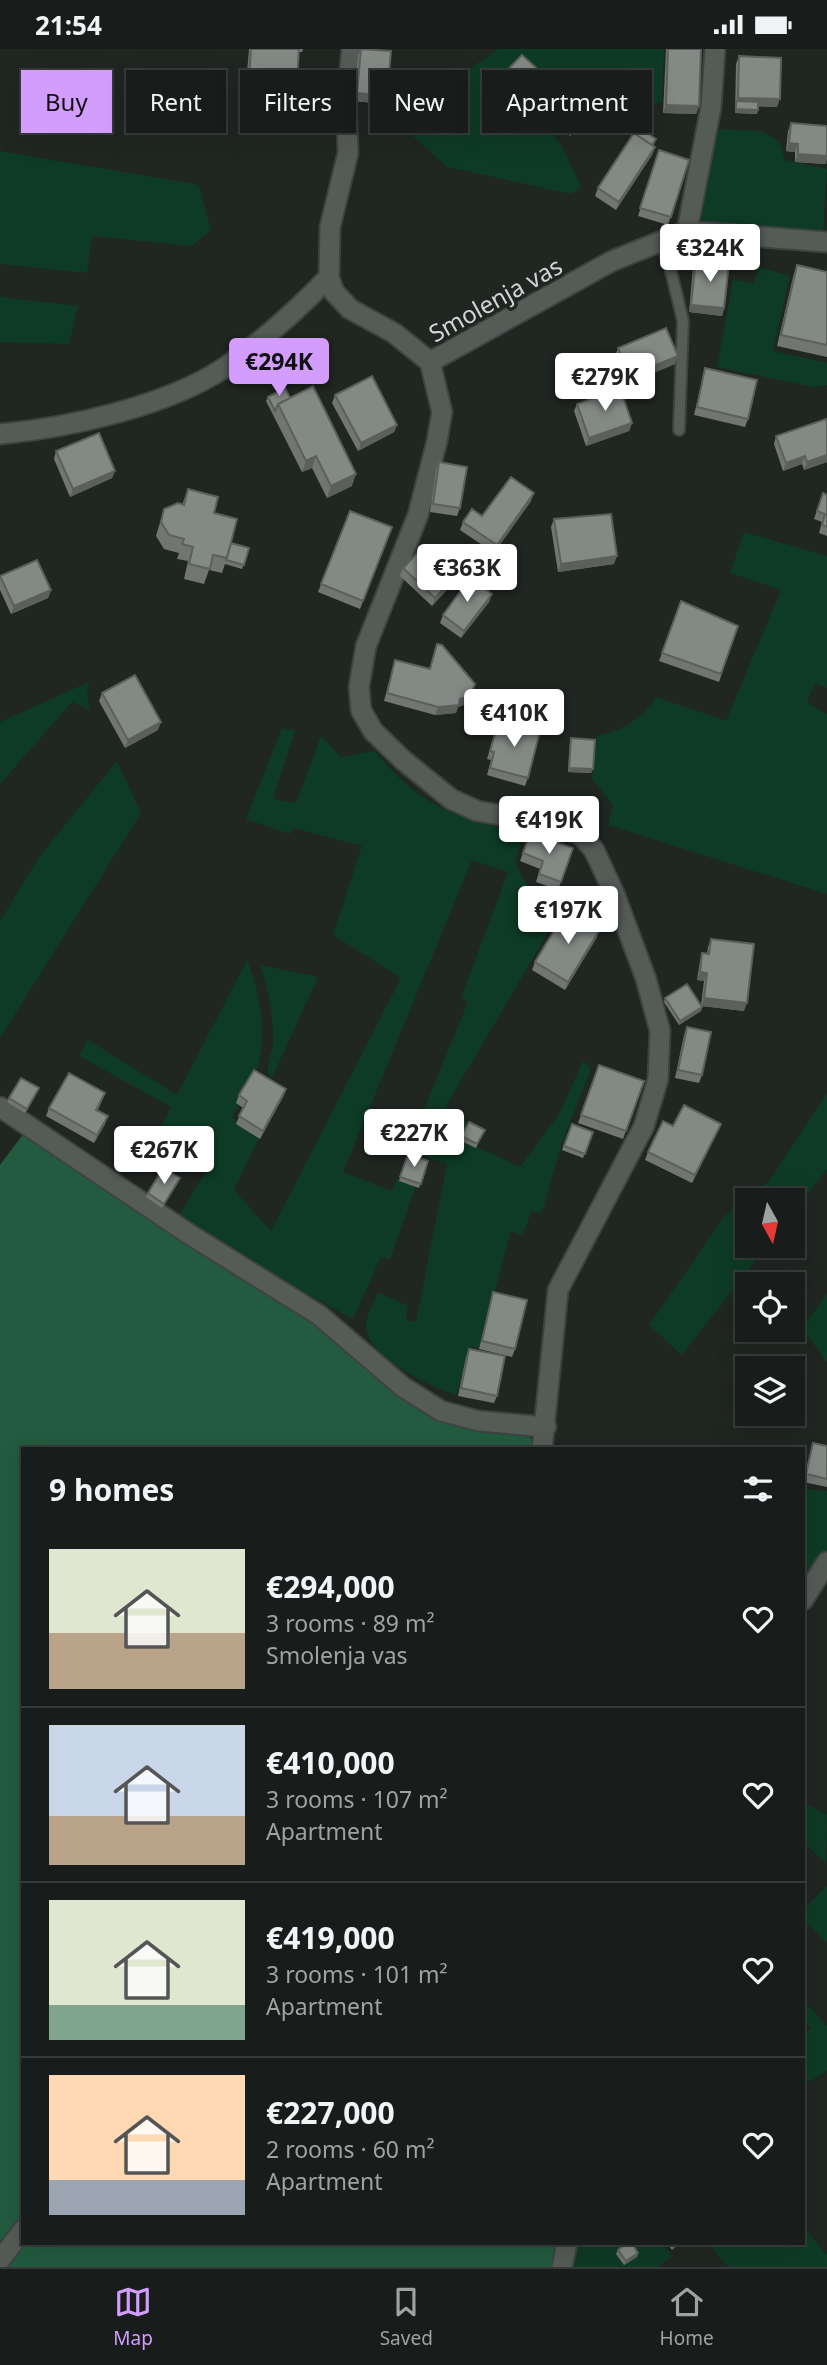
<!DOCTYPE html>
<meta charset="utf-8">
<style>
body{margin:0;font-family:"Noto Sans",sans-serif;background:#252927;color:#f1f3f6;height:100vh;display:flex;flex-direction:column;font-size:26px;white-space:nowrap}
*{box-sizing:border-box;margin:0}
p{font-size:23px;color:#9fa1a2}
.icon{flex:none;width:38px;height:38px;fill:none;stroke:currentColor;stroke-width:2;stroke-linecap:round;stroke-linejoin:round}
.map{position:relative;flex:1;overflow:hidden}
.side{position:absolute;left:21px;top:1398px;width:784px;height:798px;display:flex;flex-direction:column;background:#181c1a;border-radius:0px;box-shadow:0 7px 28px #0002,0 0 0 2px #363a39}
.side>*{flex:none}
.hud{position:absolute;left:21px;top:21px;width:786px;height:63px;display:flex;gap:14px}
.needle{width:46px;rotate:172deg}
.controls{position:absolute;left:735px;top:1139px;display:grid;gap:14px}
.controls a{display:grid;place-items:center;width:70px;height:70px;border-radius:0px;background:#181c1a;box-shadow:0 7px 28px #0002,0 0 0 2px #363a39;font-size:35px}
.price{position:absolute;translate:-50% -60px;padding:0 16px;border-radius:7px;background:#fff;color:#222;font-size:23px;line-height:46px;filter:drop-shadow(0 2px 4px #0008)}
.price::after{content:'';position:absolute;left:50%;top:42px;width:21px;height:16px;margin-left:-10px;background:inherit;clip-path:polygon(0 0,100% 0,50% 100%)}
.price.current{background:#d29dfd;color:#111}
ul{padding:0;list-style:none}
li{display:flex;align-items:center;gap:21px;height:175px;padding:0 28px}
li+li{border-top:2px solid #363a39}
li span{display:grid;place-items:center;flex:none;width:196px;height:140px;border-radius:0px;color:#555}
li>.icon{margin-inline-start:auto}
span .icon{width:84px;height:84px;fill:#fffc;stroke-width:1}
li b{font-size:30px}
h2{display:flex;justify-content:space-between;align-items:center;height:84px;padding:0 28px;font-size:30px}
.tag{padding:0 24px;border-radius:0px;background:#181c1a;box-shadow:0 7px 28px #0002,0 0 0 2px #363a39;font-size:24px;line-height:63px}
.tag.current{background:#d29dfd;color:#111}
.status{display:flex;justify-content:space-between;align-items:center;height:49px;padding:0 35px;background:#181c1a;direction:ltr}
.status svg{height:19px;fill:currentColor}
.tabs{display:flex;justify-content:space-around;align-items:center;height:98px;border-top:2px solid #363a39;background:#181c1a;font-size:19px;color:#9fa1a2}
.tabs a{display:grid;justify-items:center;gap:4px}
.tabs .current{color:#d29dfd}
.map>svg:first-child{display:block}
.green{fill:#0e3b26}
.forest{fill:#225b3f}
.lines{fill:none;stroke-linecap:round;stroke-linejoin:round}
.service-casing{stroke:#3e4340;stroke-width:14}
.minor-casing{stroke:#3e4340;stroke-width:23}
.service{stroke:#555b57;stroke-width:10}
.minor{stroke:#555b57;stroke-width:19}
.wall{fill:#717672}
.shaded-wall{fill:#5c605d}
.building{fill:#838985;stroke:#5c605d;stroke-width:2}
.labels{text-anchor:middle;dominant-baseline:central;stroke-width:7;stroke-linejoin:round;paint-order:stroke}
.street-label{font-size:24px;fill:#d3d6d4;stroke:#202622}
</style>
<div class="status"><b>21:54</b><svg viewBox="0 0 49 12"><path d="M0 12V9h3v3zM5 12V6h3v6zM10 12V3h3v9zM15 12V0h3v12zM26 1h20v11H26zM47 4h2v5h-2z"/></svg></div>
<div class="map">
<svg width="827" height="2218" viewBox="0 0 827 2218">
<rect width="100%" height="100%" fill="#202622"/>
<path class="green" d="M498,0H664L662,53L657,55L637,48L591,56L560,30L551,36L519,12L484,48L508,72L533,46L531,59L561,95L581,137L572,145L447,118L396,72Z
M711,80L761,82L779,92L785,111L827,120L823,184L709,174L702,171L696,161Z
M0,102L199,136L211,181L192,197L92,187L87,224L0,215Z
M758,218L790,227L773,302L827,314V336L813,338L717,318L733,231L754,234Z
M0,248L78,257L69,295L0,293Z
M744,483L827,507V639L815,634L807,654L827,665V845L608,776L613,756L592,730L597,687C623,681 640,671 656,648L726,672L781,541L730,524Z
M89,633L87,647L90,661L72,653L0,735V673Z
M282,679L295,682L273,750L296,754L321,687L341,708L375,702C423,762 453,764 522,786L515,814L528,837L567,851L446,1057L471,1076L464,1092L520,1118L559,1065L583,1012L591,1020L562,1094L542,1164L532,1162L522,1186L511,1182L480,1299L472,1298L456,1346C431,1338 363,1307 366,1274C367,1265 374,1253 378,1243L408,1257L406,1271L416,1273L447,1115L407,1102L468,953L461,949L508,823L472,811L343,1123L392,1142L397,1129L416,1136L390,1211L381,1208L353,1270L251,1215L177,1170L208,1119L157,1086L171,1058L79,1007L88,991L177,1046L247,911C260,943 266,979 259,1014C255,1031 241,1051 232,1068L260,1087L234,1141L271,1182L401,929L333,886L362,797L293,779L290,785L246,770Z
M117,712L141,764L0,989V872L39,808Z
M260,916L318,928L271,1031C264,1020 272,1005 273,993C274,966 268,941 260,916Z
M827,1044V1120L793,1164V1152H747V1197H767L682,1306L649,1276L727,1164L770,1131Z
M827,1245V1313L802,1279Z
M803,1440L827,1442V1505L803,1538Z
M803,1753L827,1766L826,1814L803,1793Z
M827,1837V1893L803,1871V1861Z
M803,1951L827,1977V2022L803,2036V1987L811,1980L803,1970Z
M803,2177L827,2206V2218H728L708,2195L803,2194Z
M572,2195H663L672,2207L658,2218H569Z"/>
<path class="forest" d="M24,1084L350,1289L411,1352L527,1383L535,1397L534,1400H23V2194L558,2195L554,2218H0V1116Z"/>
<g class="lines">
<g class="service-casing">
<path id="service" d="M660,192L670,218L683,272L679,381"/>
</g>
<g class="minor-casing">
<path id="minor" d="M352,0L346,55L348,104L330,178L329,228L334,243L350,260L394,284L430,313L612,212L687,182L827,193
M687,182L711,58L715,0
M430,313L442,363L437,392L418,466L366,597L359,638L361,661L373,682L403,711L451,750L477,762L560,776L580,785L594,801L614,844L646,930L660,982L658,1030L644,1077L558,1241L542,1400
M0,385C68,379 167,357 224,319C262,293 297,261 329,228
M0,1058L189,1185L319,1266L403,1338L441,1362L479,1372L546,1378
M803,1551L827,1513
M0,2211L23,2181
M562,2218L567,2194"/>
</g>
<use href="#service" class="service"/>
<use href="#minor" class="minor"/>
</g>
<path class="wall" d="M249,0H303L302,3H299L297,32L294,40L246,36Z
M361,0L387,47L384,55L354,52L358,7Z
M666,0H701L699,57L696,65L663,64Z
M739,7L777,58L758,57L757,65L735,64L736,15Z
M542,24L539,32L507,66L487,47L490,39Z
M541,51L591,63L570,87L538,59Z
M791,74L826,115L795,113V103L786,102L788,82Z
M655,94L653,97L655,98L652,106L616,161L595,147L598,139Z
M659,101L689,111L668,176L638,167Z
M696,210L724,259L722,267L689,263L693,218Z
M797,216L827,223V308L777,297L793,228Z
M618,299L675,315L627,335L615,307Z
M705,319L748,370L745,378L694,366Z
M335,346L397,376L394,383L358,402L332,354Z
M268,348L290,349L352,437L327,449L312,419L302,423L266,352Z
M577,355L632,374L629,382L586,397L574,362Z
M827,374V413L804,421L802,415L783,422L774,395L776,387Z
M56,402L115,422L112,429L70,448L54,410Z
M439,413L460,459L457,467L430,463L436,421Z
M188,440L214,464L231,494L249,499L242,520L225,515L222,524L209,521L204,535L184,530L188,512L177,510L179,504L164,500L156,487L164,460L182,456Z
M823,444L827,446V487L819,484L822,473L814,470Z
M531,452L494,504L460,481L463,473Z
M350,462L392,478L360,560L318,543Z
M554,470L614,515L558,523L551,478Z
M479,517L499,519L488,531L477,521Z
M403,519L453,534L432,557L400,527Z
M0,527L51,541L48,549L11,565L0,541Z
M492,545L489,553L461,589L440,574L443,566Z
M681,552L738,577L719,633L659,612Z
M437,595L467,655L458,658L456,664L435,666L384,652L395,611L430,620Z
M102,644L158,681L125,699L99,652Z
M499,671L528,729L525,737L487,726L491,711L487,710Z
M571,689L593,720L591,724L568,723L570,693Z
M530,784L573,799L558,841L536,833L540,820L520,812Z
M597,888L565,941L532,921L535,913Z
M711,890L744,962L702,957L701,962L679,976L664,953L665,949L701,956L704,932L697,931L700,912L702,904L707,905L708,898Z
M687,978L702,1026L699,1034L675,1029L684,986Z
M599,1016L644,1032L623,1090L578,1074Z
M39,1039L25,1064L7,1053L9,1049Z
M286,1040L283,1048L260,1090L236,1075L243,1059L236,1054L239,1046Z
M105,1044L98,1061L105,1075L94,1094L46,1067L49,1059Z
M572,1075L593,1083L583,1109L562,1101Z
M721,1075L692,1134L645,1111L648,1103L673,1077Z
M485,1081L476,1099L459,1091L461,1087Z
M408,1105L428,1112L419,1139L399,1132Z
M180,1129L162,1159L146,1148L148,1144Z
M493,1243L515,1300L512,1308L479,1300Z
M469,1300L497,1347L494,1354L458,1347L466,1308Z
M813,1394L827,1397V1438L803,1433Z
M667,2194H680L672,2201Z
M618,2201L638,2204L637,2208L624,2216L616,2205Z"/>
<path class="shaded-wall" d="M542,24L539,32L507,66L509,58Z
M249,28L297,32L294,40L246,36Z
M357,44L387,47L384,55L354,52Z
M738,49L780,50L777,58L736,57Z
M594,56L591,63L570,87L573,79Z
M666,56L699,57L696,65L663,64Z
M736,60L758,61L757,65L735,64Z
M789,94L798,95L795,103L786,102Z
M655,98L652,106L616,161L619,153Z
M798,105L827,107V111L826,115L795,113Z
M691,256L724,259L722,267L689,263Z
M678,307L675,315L627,335L630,327Z
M632,374L629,382L586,397L589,389Z
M397,376L394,383L358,402L361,394Z
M827,406V413L804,421L807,413Z
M316,407L312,419L302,423L306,412Z
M805,407L802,415L783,422L786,414Z
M115,422L112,429L70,448L73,440Z
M356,425L352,437L327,449L331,437Z
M534,444L531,452L494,504L497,496Z
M617,507L614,515L558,523L561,515Z
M500,515L499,519L488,531L489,527Z
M456,526L453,534L432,557L435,549Z
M51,541L48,549L11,565L14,557Z
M492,545L489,553L461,589L464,582Z
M475,635L467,655L458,658L456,664L435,666L438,658L460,650Z
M161,673L158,681L125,699L128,691Z
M569,719L593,720L591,724L568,723Z
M600,880L597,888L565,941L568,933Z
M700,923L707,924L704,932L697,931Z
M704,949L747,954L744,962L701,957Z
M702,958L701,962L679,976L680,972Z
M286,1040L283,1048L260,1090L263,1082Z
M108,1067L105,1075L94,1094L97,1086Z
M721,1075L718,1082L692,1134L695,1126Z
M674,2194H680L672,2201Z
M638,2204L637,2208L624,2216L626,2212Z"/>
<path class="building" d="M251,0H299L297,32L249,28Z
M361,0L391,2L387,47L357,44Z
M668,0H701L699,57L666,56Z
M522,6L542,24L509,58L490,39Z
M739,7L781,9L780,50L738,49Z
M562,27L594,56L573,79L541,51Z
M736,52L758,53V61L736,60Z
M791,74L827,77V107L798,105V95L789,94Z
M639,79L656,90L652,96L635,85Z
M634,84L655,98L619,153L598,139Z
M659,101L689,111L671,168L640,159Z
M696,210L729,214L724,259L691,256Z
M797,216L827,223V296L781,286Z
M666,279L678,307L630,327L618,299Z
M705,319L757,331L748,370L697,358Z
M372,327L397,376L361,394L335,346Z
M313,337L356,425L331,437L316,407L306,412L278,355Z
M285,339L290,349L278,355L275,362L268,348Z
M620,339L632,374L589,389L577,355Z
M826,370L827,374V406L807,413L805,407L786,414L776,387Z
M99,384L115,422L73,440L56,402Z
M439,413L467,418L460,459L433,455Z
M511,428L534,444L497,496L463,473L472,460L482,467Z
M188,440L218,448L214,464L237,470L227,509L213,506L210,520L189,515L193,498L182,495L184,490L169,486L161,473L164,460L178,454L184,456Z
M823,444L827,446V478L822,476L825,465L817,462Z
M350,462L392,478L363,552L321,535Z
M611,465L617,507L561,515L554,470Z
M231,494L249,499L244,516L226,511Z
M424,497L456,526L435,549L403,519Z
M490,505L500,515L489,527L479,517Z
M37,511L51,541L14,557L0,527Z
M470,529L492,545L464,582L443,566Z
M681,552L738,577L721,625L662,604Z
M437,595L442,596L475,635L470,647L460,650L459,656L438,658L387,644L395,611L430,620Z
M135,626L161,673L128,691L102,644Z
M499,671L540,682L528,729L490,719L494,703L490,702Z
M571,689L595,691L593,720L569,719Z
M530,784L573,799L561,833L539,825L543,812L523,804Z
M567,860L600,880L568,933L535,913Z
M711,890L754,895L747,954L704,949L707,924L700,923L702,904L709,905Z
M687,935L702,958L680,972L665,949Z
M687,978L711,983L702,1026L678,1021Z
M599,1016L644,1032L626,1082L581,1066Z
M254,1021L286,1040L263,1082L239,1067L247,1052L239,1046Z
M69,1024L105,1044L96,1061L108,1067L97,1086L49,1059Z
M21,1029L39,1039L27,1060L9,1049Z
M684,1056L721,1075L695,1126L648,1103L663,1072L673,1077Z
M469,1073L485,1081L477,1095L461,1087Z
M572,1075L593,1083L585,1105L564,1097Z
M408,1105L428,1112L421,1135L400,1128Z
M163,1119L180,1129L164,1155L148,1144Z
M493,1243L527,1251L515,1300L482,1292Z
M469,1300L505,1307L497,1347L461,1339Z
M813,1394L827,1397V1430L806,1425Z
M627,2194H632L638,2204L626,2212L618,2201Z"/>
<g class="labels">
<g class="street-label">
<text transform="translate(495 250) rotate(-29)">Smolenja vas</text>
</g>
</g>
</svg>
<div class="controls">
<a><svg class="needle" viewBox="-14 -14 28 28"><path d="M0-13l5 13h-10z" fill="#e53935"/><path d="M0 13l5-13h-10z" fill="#9fa1a2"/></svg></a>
<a><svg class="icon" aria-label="locate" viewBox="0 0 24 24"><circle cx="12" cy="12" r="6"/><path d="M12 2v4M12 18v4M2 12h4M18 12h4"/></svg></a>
<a><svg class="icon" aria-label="layers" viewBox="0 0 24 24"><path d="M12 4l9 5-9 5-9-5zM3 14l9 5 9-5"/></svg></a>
</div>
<b class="price" style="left:710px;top:235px">€324K</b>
<b class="price current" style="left:279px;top:349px">€294K</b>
<b class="price" style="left:605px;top:364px">€279K</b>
<b class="price" style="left:467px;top:555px">€363K</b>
<b class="price" style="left:514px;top:700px">€410K</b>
<b class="price" style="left:549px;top:807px">€419K</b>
<b class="price" style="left:568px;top:897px">€197K</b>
<b class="price" style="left:414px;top:1120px">€227K</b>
<b class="price" style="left:164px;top:1137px">€267K</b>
<div class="hud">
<a class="tag current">Buy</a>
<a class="tag">Rent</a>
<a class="tag">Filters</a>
<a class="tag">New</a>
<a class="tag">Apartment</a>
</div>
<section class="side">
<h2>9 homes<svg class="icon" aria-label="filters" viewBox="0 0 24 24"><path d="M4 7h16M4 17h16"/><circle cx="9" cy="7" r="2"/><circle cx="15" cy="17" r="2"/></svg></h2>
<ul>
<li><span style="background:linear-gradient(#dfe7d0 60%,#b9a48a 0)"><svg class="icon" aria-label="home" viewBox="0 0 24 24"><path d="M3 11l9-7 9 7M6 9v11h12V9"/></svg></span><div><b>€294,000</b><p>3 rooms · 89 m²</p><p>Smolenja vas</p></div><svg class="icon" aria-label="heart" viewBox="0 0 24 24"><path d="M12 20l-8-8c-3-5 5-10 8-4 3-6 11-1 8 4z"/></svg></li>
<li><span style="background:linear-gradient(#c9d6e8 65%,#b9a48a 0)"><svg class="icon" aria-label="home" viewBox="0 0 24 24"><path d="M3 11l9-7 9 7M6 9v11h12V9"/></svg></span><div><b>€410,000</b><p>3 rooms · 107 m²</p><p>Apartment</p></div><svg class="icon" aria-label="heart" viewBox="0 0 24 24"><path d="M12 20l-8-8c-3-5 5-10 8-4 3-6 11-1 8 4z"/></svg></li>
<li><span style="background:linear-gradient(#dfe7d0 75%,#7fa58c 0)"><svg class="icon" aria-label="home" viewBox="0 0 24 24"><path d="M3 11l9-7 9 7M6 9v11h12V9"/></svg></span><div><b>€419,000</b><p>3 rooms · 101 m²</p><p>Apartment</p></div><svg class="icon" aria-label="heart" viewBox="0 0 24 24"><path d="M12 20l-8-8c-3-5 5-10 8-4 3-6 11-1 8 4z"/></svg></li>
<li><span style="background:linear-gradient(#ffd9b3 75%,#9aa5b1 0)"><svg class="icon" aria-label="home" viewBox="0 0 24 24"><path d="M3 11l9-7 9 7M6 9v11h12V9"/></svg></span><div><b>€227,000</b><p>2 rooms · 60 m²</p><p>Apartment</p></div><svg class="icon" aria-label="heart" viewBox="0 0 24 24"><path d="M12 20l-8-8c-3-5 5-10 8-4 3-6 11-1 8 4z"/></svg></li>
</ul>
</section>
</div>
<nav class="tabs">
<a class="current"><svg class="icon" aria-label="map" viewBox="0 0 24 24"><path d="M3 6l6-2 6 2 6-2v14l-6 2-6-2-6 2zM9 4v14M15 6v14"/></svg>Map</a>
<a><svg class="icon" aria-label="saved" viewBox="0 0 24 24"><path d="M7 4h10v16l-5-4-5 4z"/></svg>Saved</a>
<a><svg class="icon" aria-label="home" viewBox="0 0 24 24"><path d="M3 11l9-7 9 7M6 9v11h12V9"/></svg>Home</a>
</nav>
